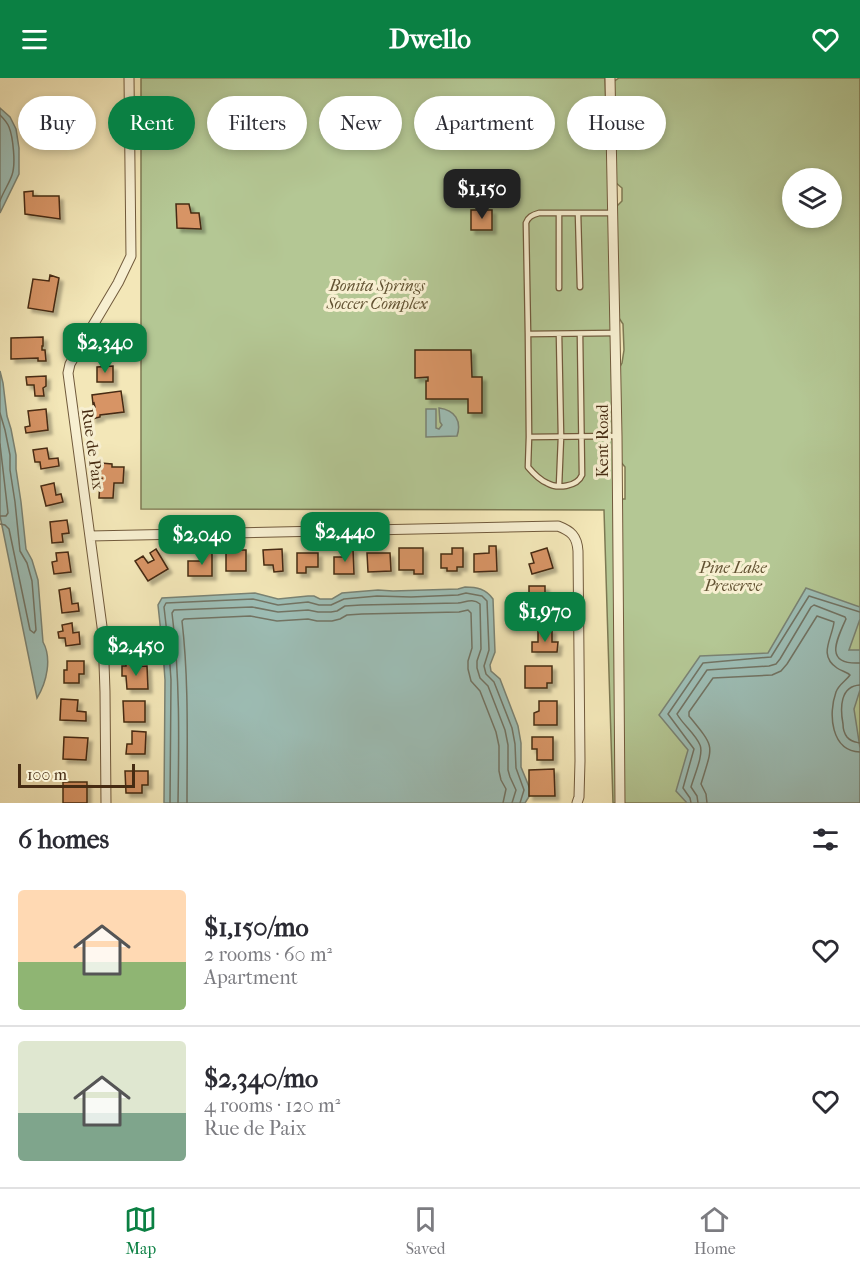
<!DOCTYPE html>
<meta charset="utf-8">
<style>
body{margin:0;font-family:"IM FELL French Canon",serif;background:#f2f2f3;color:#2b2b33;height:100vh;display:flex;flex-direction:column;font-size:22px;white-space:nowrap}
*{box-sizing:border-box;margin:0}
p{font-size:20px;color:#7c7c81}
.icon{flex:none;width:33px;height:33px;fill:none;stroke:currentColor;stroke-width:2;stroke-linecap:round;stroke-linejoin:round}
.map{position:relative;height:725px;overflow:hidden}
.sheet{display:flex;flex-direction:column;background:#fff;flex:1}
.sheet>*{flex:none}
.guide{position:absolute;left:18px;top:18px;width:825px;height:54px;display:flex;gap:12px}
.fabs{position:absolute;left:782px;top:90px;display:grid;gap:12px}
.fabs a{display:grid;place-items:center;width:60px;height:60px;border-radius:50%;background:#fff;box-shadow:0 3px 9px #0003;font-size:30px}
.scale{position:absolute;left:18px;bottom:15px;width:117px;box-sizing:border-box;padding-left:6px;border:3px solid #462b12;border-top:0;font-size:16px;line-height:21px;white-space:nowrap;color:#462b12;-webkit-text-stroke:4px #f7efd1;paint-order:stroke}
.price{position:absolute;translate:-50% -51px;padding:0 14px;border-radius:12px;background:#0b8043;color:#fff;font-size:20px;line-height:39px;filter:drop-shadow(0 2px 3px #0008)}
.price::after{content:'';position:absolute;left:50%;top:36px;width:18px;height:14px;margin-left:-9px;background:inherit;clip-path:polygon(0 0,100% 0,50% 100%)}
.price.selected{background:#222;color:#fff}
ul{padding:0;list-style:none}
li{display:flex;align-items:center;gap:18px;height:150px;padding:0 18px}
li+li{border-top:2px solid #e1e1e2}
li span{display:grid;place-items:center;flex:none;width:168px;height:120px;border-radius:6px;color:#555}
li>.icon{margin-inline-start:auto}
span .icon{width:72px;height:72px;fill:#fffc;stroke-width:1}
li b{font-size:26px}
h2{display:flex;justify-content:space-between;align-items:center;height:72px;padding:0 18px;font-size:26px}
.tag{padding:0 21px;border-radius:27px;background:#fff;box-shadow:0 3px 9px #0003;font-size:21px;line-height:54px}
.tag.selected{background:#0b8043;color:#fff}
header{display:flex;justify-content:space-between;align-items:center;height:78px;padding:0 18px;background:#0b8043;color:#fff;font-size:27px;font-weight:700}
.dock{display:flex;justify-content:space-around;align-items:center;height:84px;border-top:2px solid #e1e1e2;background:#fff;font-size:16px;color:#7c7c81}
.dock a{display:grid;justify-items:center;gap:3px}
.dock .selected{color:#0b8043}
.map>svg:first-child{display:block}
.green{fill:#b4c794;stroke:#7d7953;stroke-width:1.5;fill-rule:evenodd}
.water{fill:#9dbeb6;stroke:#7a8374;stroke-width:1.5}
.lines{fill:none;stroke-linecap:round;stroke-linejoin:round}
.shore{stroke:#727464;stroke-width:1.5}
.building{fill:#d79465;stroke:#462b12;stroke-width:1.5;filter:url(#shadow)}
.lane-casing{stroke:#715a3c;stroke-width:7}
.street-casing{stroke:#715a3c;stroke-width:11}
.lane{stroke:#f7efd1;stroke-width:4.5}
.street{stroke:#f7efd1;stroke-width:9}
.labels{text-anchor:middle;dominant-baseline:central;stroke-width:6;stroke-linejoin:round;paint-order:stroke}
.park-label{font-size:16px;font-style:italic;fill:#625232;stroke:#f7efd1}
.street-label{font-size:16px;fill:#462b12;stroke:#f7efd1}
</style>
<header><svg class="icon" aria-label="menu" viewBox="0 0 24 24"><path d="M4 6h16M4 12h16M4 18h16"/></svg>Dwello<svg class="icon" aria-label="heart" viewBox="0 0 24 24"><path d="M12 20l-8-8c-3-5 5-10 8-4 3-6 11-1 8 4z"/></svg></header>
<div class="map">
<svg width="860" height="725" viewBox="0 0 860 725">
<defs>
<filter id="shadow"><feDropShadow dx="4" dy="4" stdDeviation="1.5" flood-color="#0004"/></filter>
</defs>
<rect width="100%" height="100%" fill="#f3e7b8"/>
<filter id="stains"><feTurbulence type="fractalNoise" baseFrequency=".00333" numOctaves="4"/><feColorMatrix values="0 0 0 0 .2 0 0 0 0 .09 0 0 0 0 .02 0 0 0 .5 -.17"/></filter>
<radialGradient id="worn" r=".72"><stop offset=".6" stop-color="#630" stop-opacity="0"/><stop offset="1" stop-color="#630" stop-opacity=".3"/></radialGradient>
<path class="green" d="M141,0H605L609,122L617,421H625V389L616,378L615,298L622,285L624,272L623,246L617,237L613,132L622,123V110L615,104L613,4L619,0H860V725H613L604,432L141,431ZM792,100H831V140H792Z"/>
<path class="water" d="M0,30L10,39L16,51L19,70V96L0,135Z
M0,293L3,305L7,338L11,351L16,377V391L21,424L26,471L32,482L38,502L43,564C52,580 47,604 37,620L0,438Z
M439,330C455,332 462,343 457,358L426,359V331H436V350L439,351L442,347L440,344Z
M465,509C477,509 486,511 493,521L495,574L490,587L491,593L500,601L518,648L521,665V689L530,711V717L525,725H164L165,602L163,574L158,527L162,520L255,515L278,521L308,518H314L320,521H332L342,515L378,512L393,513L458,511Z
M806,510L860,529V541L849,572H860V612L854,631L860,670V725H687L676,713L688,672L659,637L700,578L768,575Z"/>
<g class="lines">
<path class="shore" d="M0,37C4,41 7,44 9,49C13,59 16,86 12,97C9,106 3,114 0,123
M0,335L5,352L10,377V392L15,424L20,473L27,485L32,503L36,552L34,555L30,552L9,451L5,447L0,446
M0,366L8,435L6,438H0
M860,607C840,608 840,630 843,646C843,650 844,655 847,659C851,664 855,664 860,665
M170,725L171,602L169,573L164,529L166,525L253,521L278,527L308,524L319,527H331L344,521L377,518L411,519L458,517L466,515L482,518L487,523L489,572L484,588L486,596L494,604L512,650L515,666L516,690L524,712L520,725
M178,725C179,662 180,598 172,535L174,532L252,529L278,534L308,532L318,534H331L337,533L345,528L361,527L458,525C466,524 473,520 480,526L481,571L477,583V590L480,600L488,608L505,652L508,667V692L510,699L516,712L512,725
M187,725C187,665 189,603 182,543L184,541L250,538L277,543L308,541L317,543H332L340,541L347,537L362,536L459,534L468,532L471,535L472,570L468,583V591L471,603L480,613L496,654L499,668V693L501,702L506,711L503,725
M691,725L690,720L683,710L694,671L668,636L703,585L771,579L809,518L860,534
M698,725L697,718L691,709C694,698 704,676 700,667C695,655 683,647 677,636L707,592L769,588L776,586L780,581L811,529L814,527L845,539L846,541C836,563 824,587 860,585
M707,725L706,716L701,706C713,666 716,671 689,638V634L713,600L772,597L781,593L787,586L817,538L834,544C832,561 818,577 837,590C841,593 847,594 850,597C846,603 839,606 836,614C828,636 831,673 860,674"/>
</g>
<path class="building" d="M33,113V118H59L60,141L25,136L24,114Z
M176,126H189L191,135H199L201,151L177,150Z
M471,132H492V152H471Z
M50,197L59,200L53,234L28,230L33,201L49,203Z
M43,259V268H42V272H45L46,283H38V280L11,281V260Z
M415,272H471L472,299H482V335H468V321H426V303H428V299L415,300Z
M113,288V304H97V289Z
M46,298V308L43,310L44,318H35L34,307H27L26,299Z
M121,313L124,334L100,337V339L92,341V329H95L94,325L93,326L92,317Z
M46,331L48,352L26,355L25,349L30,348L28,333Z
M47,370L49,381L58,380L59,388L41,391L40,384H35L33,372Z
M101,385L112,386V389H124L123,405H114L113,420H99Z
M54,405L56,417L61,416L63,424L46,428L41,408Z
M67,442L69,455L62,456L63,464L52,465L50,444Z
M489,468H496L497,493L474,494V476L489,475Z
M399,470H423V496H414V492H399Z
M452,470H463V489H457V493H447V490H441V476H452Z
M547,470L553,490L532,496L529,486L534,485L531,475Z
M156,471L168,491L148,503L135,483L143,478L148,485L154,482L150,475Z
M282,471L283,493L274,494L273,487H264L263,472Z
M344,471H353L354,496H334V479H344Z
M226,472H246V493H226Z
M203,473H212V498H188V483H203Z
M68,474L71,494L54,496L52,484L57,483L56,475Z
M297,475H318V489H306V495H297Z
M367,475H390L391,493L368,494Z
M529,508H545V521H551V532H529Z
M70,510L72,526L78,525L79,533L62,535L59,512Z
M72,545L73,555L79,554L80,566L66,568L65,560H59L58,554L63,553L62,547Z
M131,550H146V570H126L127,561H131Z
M538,552H552V564H558L557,574H532V564H538Z
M67,583H84V596H79V605H64V592H67Z
M126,584H132V589L147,588L148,611H127L126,598H122V588H126Z
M525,588H552V605H547V610H525Z
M61,621L78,622L77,633L86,634V643L60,642Z
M123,623H145V644H124Z
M539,623H557V647H534V635L539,633Z
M132,653L146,654L145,676H126L127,666H132Z
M64,659L88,660L86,682L63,681Z
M532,659H553V682H537V671H532Z
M554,691L555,718H529V692Z
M125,693H148V707H142V715H126Z
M63,704H87V725H63Z"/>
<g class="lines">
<g class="lane-casing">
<path id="lane" d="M559,135V210
M578,135L580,209
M616,255L528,256L529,359L617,358
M528,256L526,145C528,139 532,137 539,135H613
M559,256L561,359L559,408
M529,359L528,389C533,395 540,402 547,405C557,411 577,409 582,397L580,256"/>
</g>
<g class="street-casing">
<path id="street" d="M610,0L617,358L620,725
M90,458L558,448C571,453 577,458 578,473L580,683L579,719L577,725
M106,725L105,614L103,556L68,295L70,286L118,205L131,178L129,0"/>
</g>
<use href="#lane" class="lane"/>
<use href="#street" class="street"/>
</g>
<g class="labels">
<g class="park-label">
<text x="377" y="207">Bonita Springs<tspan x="377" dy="18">Soccer Complex</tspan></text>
<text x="733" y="489">Pine Lake<tspan x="733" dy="18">Preserve</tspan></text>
</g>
<g class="street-label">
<text transform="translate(602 363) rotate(-90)">Kent Road</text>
<text transform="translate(93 371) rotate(82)">Rue de Paix</text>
</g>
</g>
<rect width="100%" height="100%" filter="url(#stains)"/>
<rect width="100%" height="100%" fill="url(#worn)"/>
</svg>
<div class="fabs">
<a><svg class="icon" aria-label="layers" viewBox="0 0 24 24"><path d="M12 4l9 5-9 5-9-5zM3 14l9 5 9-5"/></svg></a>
</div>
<div class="scale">100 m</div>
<b class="price selected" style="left:482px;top:142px">$1,150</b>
<b class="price" style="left:105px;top:296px">$2,340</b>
<b class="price" style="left:345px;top:485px">$2,440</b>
<b class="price" style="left:202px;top:488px">$2,040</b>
<b class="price" style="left:545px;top:565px">$1,970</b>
<b class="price" style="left:136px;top:599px">$2,450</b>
<div class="guide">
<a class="tag">Buy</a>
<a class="tag selected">Rent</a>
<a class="tag">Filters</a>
<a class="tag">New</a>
<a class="tag">Apartment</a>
<a class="tag">House</a>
</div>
</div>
<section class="sheet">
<h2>6 homes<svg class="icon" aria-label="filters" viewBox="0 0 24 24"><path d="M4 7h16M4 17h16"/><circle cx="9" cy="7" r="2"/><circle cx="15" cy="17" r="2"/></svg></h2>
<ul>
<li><span style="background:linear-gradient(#ffd9b3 60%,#8fb573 0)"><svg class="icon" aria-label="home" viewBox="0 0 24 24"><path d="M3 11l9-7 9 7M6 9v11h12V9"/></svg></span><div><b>$1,150/mo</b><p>2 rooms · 60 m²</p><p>Apartment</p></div><svg class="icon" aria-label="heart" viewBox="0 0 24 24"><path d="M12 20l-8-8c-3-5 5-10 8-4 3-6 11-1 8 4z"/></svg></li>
<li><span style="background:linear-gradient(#dfe7d0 60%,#7fa58c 0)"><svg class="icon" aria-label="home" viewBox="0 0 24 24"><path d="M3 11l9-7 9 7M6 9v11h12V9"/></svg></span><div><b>$2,340/mo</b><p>4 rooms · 120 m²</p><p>Rue de Paix</p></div><svg class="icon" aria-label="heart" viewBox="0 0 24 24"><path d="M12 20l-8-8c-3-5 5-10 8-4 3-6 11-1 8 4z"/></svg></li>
</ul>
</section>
<nav class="dock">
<a class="selected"><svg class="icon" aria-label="map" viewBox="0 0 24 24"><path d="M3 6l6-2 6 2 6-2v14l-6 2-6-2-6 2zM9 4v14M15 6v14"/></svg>Map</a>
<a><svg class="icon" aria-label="saved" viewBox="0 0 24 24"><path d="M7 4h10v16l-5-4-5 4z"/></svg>Saved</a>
<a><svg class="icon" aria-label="home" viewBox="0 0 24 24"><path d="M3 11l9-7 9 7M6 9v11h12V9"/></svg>Home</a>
</nav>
